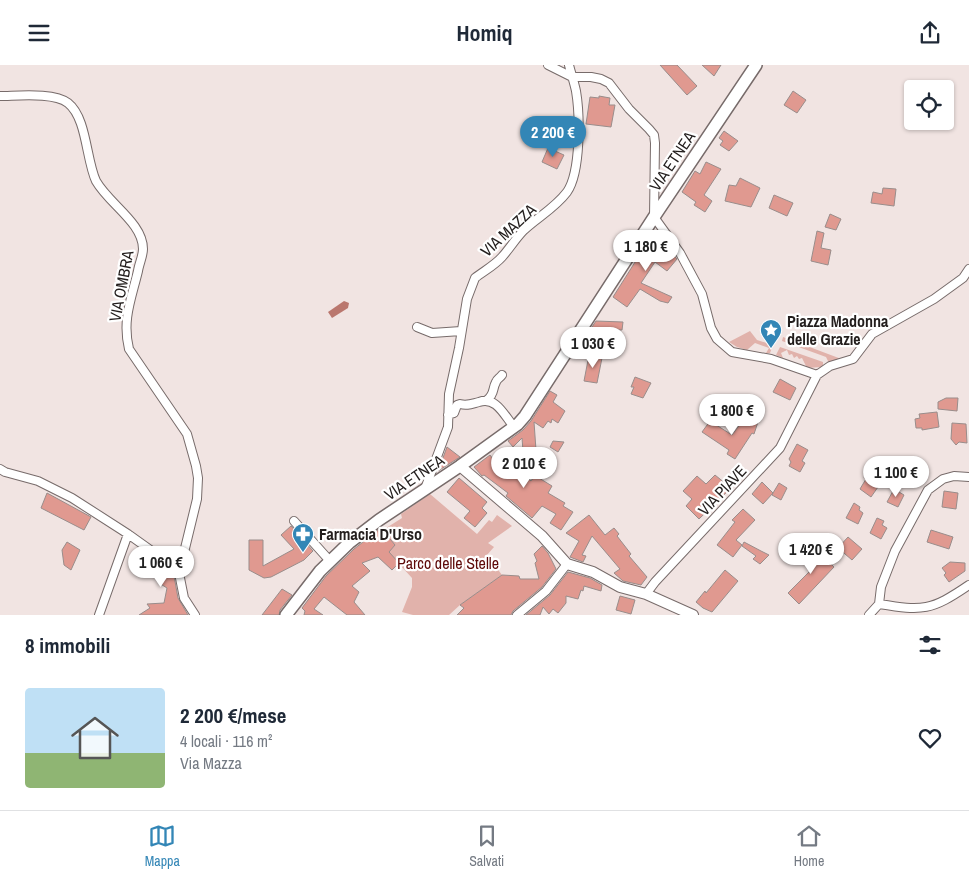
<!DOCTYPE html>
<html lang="it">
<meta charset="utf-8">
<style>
body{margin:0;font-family:"Archivo Narrow",sans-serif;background:#f2f2f3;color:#1f2937;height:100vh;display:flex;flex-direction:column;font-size:19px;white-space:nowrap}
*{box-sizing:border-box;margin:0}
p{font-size:16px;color:#747a83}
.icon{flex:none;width:28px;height:28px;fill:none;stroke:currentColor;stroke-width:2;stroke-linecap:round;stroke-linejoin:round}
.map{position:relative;height:550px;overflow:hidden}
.details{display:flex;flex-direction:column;background:#fff;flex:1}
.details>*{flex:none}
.controls{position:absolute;left:904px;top:15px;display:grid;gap:10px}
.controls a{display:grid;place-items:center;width:50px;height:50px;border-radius:5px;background:#fff;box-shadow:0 1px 4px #0004;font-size:25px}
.price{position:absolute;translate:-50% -42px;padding:0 11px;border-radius:18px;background:#fff;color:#222;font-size:16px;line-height:32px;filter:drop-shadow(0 1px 2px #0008)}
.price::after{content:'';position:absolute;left:50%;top:30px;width:15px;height:11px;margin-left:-8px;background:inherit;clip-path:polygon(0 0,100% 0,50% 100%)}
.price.current{background:#3386b6;color:#fff}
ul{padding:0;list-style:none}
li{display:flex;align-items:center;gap:15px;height:125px;padding:0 25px}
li+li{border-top:1px solid #e0e1e3}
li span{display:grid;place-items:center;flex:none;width:140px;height:100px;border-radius:5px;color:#555}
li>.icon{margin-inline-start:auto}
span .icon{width:60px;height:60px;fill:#fffc;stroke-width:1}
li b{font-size:21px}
h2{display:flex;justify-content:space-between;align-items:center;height:60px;padding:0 25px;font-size:21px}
header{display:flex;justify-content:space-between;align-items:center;height:65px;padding:0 25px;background:#fff;font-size:22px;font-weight:700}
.tabs{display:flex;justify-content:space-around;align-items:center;height:70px;border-top:1px solid #e0e1e3;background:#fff;font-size:14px;color:#747a83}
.tabs a{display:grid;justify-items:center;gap:2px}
.tabs .current{color:#3386b6}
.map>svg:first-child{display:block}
.green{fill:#e1b2ab}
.water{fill:#ba776e}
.building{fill:#e09990;stroke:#998d8b}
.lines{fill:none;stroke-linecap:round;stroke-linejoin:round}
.minor-casing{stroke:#776b6a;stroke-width:10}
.tertiary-casing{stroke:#776b6a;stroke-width:12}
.secondary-casing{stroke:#776b6a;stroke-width:14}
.minor{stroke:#fff;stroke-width:8}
.tertiary{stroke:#fff;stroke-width:10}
.secondary{stroke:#fff;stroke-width:11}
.labels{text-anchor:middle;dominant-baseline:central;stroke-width:4.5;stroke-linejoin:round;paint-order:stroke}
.street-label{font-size:16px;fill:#231e1d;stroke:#fff}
.poi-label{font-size:16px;font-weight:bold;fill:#231e1d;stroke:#fff;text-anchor:start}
.park-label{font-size:16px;fill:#5e0908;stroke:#fff}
</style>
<header><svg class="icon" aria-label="menu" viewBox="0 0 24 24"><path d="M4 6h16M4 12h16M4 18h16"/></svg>Homiq<svg class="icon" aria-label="share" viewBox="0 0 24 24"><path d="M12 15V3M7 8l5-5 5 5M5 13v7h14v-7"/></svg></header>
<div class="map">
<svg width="969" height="550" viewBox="0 0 969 550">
<rect width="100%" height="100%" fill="#f1e4e2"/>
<path class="green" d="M750,266L757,275L773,280L770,288H766L769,283L755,278L747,285L737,282L729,277Z
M783,272L844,295L829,298L826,292L782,276Z
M780,282L823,297V300L821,302L807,303L802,293L799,294L797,291L794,293L792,289L789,290L787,285L781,288L783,293L776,290Z
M430,429L477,469L489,455L492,457L497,450L512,461L488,478L494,482L487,490L502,510L460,540L449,550H413L402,547L412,522V513L388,487L395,480L383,465L402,453L401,449Z"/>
<path class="water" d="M344,236L349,238L348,243L332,253L328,247Z"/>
<path class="building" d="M660,0H677L697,21L687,30Z
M702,0H721L714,11Z
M793,26L806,35L797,48L784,40Z
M599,31L610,33L609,40H615L611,62L586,59L590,32L599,33Z
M724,66L738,76L729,86L720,80L723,76L719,73Z
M548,83L564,90L557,104L542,97Z
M706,97L721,104L704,130L712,136L705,147L694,140L696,137L682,127L695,106L700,109Z
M740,113L760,123L751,142L725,136L729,120L736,121Z
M883,123L896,124L894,141L871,138L873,127L882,129Z
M774,130L793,138L787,151L769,143Z
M830,149L841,154L836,165L825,162Z
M656,166L665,181L677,194L667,206L655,197L641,218L672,232L668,238L660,236L640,224L627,242L613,232L637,194L647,183L646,182Z
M817,166L824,168L821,183L831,185L828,200L811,196Z
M596,256L623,257L622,265H607L604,270L592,262Z
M589,290L602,293L597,318L584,316Z
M635,312L651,318L643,333L631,329L634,322H631Z
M780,314L796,323L790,335L773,327Z
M550,326L557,330L553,337L565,346L558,358L552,354L551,358L548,356L543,363L534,357L536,385L523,386L522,373L513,382L508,376L523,365L531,356Z
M946,333H958L957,346L938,344V337Z
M937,347L939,362L922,365V363H916L915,354L920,353L919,349Z
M744,354H759L754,369L752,368L735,394L727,389L729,385L702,367L710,356L732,370Z
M952,358L966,359L967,378L959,377L956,380L951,374Z
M553,376L564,377L558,387L550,382Z
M797,379L808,385L802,396L805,398L800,407L789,401L791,397L789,394Z
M447,382L460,392L438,406Z
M500,387L531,416L538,406L539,413L552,421L548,428L565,438L563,441L573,447L561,465L550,458L556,449L542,441L532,453L506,431L508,428L484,410L482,411L474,402L490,390L493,394Z
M910,393L918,397L913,410L903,406Z
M871,402L882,410L875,420L878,422L871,432L860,424L866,414L864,413Z
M715,410L731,423L699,454L686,441L692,434L683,426L697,411L706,419Z
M459,413L487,437L482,443L487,448L475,462L464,453L470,446L447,427Z
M762,417L773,428L779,418L787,423L781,435L772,430L773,428L763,439L752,429Z
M894,424L904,430L898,442L887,437Z
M944,426L958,428L956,444L942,442Z
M47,428L91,452L84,465L41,443Z
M854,438L860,442L859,445L863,448L858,459L846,453Z
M743,444L755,455L736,475L742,480L733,492L717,480L735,457L732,455Z
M589,450L605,470L614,463L619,469L617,471L631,489L629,491L647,512L641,520L623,516L614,508L620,504L592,471L582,490L586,491L583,497L570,492L579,476L566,468Z
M877,453L884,456L882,460L887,463L881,474L870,468Z
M291,461L313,486L304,495L271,512L264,513L249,505V475H263V501L294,484L281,470Z
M381,463L395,480L389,487L399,498L392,505L378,492L362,498L370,506L352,521L359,527L354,537L365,550H347L324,532L314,544L323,550H304L305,546L302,543L326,511L354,484Z
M931,465L953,472L949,484L927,477Z
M848,472L862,484L852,495L838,483Z
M67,477L80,485L71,505L64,500L62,485Z
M744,477L761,486L769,490L760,499L753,494L756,491L742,481Z
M542,481L548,488L556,504L542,522L513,546L511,550H457L464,543L460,540L502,510L519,511L520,514H539L535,498L537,496L534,489Z
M813,481L834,502L799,539L788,528L812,504L801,493Z
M137,488L147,494L149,491L174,511L178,533L188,550H139L150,543L147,539L164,538L167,523L159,518L161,513L143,503L140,507L131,501Z
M950,497L965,498V506L949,517L944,510L946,508L942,503Z
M725,505L738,516L712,547L703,543L696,537L705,526L706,528Z
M568,507L590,513L602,520L601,526L584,521L583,526L581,525L578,534L566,531V538L558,548L553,544L549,549L543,542L540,550H526L550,530Z
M282,524L292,530L280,545L279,550H262Z
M620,531L635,535L631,549L616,545Z"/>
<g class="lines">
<g class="minor-casing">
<path id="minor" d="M548,0L572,12H591L601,14L609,18L629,44L649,64L654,70L655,78L654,152L680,188L702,229L711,263L717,274L732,287L771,294L817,310L780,383L655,517L646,529
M0,31C17,31 54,27 68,38C87,53 86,95 96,116C109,139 143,158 143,184C143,191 139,199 138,206C131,235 122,255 129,284L187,369L196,401L198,413L197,434L179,508
M417,262L432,268L461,266
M817,310L830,301L853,294L872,269L934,234L963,213L969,204
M487,335C495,329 492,324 496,317C497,314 500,313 502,310
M448,350L454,348L457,340L460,339C467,341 471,339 479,337C496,331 504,350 514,362
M0,404L5,407L38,416L72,433L128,469L170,499L179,508L184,533L195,550
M425,424L448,362L449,329L459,283L467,234L475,213C484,206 495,200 502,192C510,183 516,173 524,165C538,152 555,143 567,127C581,107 580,50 576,26C574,17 571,8 569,0
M294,456L330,496
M879,539L881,522L895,486L928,425L943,414L954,411L969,412
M99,550L128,469
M517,550L546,526L567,499
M869,550L879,539C923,546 931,546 969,520"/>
</g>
<g class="tertiary-casing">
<path id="tertiary" d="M460,401L542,471L567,499L593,507L620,522L646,529L693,550"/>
</g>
<g class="secondary-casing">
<path id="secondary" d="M286,550L320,506L349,478L379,455L460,401L518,359L525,351L654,152L756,0"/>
</g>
<use href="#minor" class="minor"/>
<use href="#tertiary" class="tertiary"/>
<use href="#secondary" class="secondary"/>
</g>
<defs>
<g id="sight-pin" transform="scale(1.125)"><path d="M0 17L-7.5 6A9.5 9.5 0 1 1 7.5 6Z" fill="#3386b6" stroke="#fff"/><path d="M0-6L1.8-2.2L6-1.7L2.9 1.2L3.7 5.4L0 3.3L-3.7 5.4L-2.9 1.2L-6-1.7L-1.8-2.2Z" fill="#fff"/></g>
<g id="pharmacy-pin" transform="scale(1.125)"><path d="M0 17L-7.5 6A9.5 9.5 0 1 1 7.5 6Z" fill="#3386b6" stroke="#fff"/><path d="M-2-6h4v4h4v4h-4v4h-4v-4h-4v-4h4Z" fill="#fff"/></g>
</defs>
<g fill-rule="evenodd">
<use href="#sight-pin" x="771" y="265"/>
<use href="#pharmacy-pin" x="303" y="469"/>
</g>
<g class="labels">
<g class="street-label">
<text transform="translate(672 96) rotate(-56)">VIA ETNEA</text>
<text transform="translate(508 165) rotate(-43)">VIA MAZZA</text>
<text transform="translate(121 221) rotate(-79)">VIA OMBRA</text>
<text transform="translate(414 412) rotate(-34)">VIA ETNEA</text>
<text transform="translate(722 425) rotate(-47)">VIA PIAVE</text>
</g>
<g class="poi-label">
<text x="787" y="256">Piazza Madonna<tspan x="787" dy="18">delle Grazie</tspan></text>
<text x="319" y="469">Farmacia D'Urso</text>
</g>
<g class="park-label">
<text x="448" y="498">Parco delle Stelle</text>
</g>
</g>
</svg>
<div class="controls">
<a><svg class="icon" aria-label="locate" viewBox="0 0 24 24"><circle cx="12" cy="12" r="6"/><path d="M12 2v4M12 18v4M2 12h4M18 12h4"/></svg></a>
</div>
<b class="price current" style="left:553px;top:93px">2 200 €</b>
<b class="price" style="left:646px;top:207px">1 180 €</b>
<b class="price" style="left:593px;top:304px">1 030 €</b>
<b class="price" style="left:732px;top:371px">1 800 €</b>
<b class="price" style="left:524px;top:424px">2 010 €</b>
<b class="price" style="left:896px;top:433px">1 100 €</b>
<b class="price" style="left:811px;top:510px">1 420 €</b>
<b class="price" style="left:161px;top:523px">1 060 €</b>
</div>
<section class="details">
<h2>8 immobili<svg class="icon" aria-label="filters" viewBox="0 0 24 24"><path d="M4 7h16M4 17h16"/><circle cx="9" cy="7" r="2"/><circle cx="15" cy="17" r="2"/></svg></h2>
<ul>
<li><span style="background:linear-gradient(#bfe0f5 65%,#8fb573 0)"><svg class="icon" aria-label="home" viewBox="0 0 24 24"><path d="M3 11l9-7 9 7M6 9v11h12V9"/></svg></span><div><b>2 200 €/mese</b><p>4 locali · 116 m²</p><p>Via Mazza</p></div><svg class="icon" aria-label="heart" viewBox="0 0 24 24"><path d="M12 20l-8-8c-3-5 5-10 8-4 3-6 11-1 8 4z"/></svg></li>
</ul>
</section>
<nav class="tabs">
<a class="current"><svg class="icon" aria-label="map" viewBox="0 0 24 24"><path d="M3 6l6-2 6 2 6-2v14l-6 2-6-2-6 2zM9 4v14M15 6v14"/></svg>Mappa</a>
<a><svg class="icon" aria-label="saved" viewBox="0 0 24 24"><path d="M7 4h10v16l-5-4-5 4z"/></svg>Salvati</a>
<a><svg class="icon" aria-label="home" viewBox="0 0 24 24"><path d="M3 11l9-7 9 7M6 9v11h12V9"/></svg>Home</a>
</nav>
